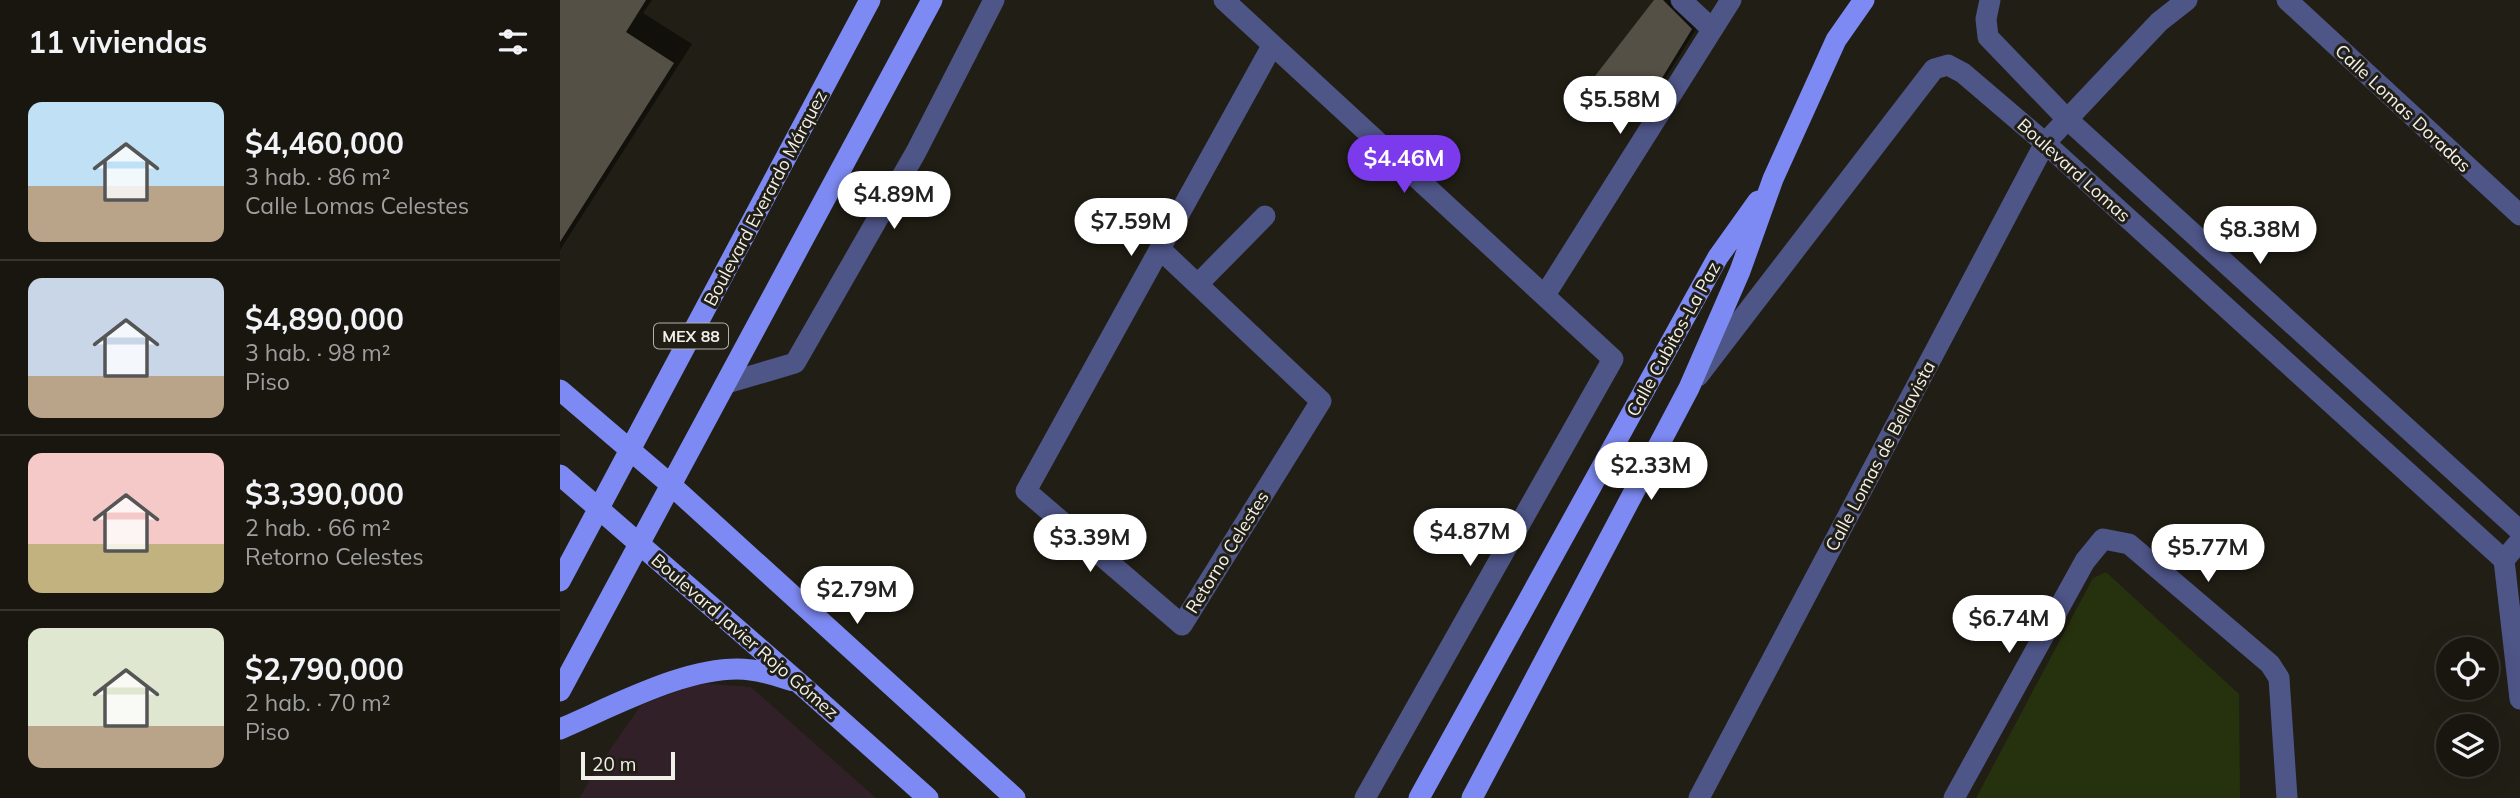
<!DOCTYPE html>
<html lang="es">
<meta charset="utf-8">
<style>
body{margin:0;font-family:Mulish,sans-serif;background:#221f19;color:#f1f3f6;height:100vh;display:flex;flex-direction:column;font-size:26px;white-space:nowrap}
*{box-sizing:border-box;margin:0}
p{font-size:23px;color:#9f9f9f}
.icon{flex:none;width:38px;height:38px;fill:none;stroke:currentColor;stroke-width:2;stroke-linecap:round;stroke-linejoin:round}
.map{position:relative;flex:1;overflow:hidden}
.details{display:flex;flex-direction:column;background:#191610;width:560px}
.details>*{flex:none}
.fabs{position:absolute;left:1876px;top:637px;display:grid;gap:14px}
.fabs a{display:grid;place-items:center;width:63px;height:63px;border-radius:50%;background:#191610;box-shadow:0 7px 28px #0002,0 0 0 2px #373530;font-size:35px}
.scale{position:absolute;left:21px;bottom:18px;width:94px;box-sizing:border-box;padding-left:7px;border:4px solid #f1f0e9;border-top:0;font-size:19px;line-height:24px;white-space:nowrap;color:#f1f0e9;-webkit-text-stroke:5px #211e15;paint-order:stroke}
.price{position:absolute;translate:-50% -60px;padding:0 16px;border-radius:24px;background:#fff;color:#222;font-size:23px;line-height:46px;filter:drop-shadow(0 2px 4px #0008)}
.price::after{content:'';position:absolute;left:50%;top:42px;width:21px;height:16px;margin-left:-10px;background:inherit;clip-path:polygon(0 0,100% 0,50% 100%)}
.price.on{background:#7c3aed;color:#fff}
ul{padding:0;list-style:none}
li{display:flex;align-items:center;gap:21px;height:175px;padding:0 28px}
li+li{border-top:2px solid #373530}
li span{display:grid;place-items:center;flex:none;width:196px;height:140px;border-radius:14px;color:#555}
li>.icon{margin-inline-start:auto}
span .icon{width:84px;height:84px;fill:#fffc;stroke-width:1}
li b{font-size:30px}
h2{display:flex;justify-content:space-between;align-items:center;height:84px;padding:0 28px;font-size:30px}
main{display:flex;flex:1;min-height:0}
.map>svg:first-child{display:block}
.industrial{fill:#312027}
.green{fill:#26310d}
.shadow{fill:#0007}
.building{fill:#545046}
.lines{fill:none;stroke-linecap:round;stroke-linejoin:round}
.minor{stroke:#4e5587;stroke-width:21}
.major{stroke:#7e8af3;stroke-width:21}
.labels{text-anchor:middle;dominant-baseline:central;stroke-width:6;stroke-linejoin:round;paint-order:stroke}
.shield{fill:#211e15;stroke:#b3b1a9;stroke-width:2}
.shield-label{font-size:16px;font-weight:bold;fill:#f1f0e9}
.street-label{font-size:18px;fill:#f1f0e9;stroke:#211e15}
</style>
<main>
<section class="details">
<h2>11 viviendas<svg class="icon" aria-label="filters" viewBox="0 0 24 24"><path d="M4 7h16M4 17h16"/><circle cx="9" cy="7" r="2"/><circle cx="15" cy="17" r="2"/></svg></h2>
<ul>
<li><span style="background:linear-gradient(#bfe0f5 60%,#b9a48a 0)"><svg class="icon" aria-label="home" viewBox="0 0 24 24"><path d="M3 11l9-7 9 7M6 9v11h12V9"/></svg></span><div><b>$4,460,000</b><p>3 hab. · 86 m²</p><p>Calle Lomas Celestes</p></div></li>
<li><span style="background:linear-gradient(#c9d6e8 70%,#b9a48a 0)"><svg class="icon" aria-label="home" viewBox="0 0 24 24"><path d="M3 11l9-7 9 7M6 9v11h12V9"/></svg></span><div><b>$4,890,000</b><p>3 hab. · 98 m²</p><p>Piso</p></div></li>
<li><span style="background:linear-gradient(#f6c9c9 65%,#c2b280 0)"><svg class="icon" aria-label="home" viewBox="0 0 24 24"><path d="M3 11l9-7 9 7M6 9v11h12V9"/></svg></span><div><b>$3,390,000</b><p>2 hab. · 66 m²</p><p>Retorno Celestes</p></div></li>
<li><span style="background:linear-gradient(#dfe7d0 70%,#b9a48a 0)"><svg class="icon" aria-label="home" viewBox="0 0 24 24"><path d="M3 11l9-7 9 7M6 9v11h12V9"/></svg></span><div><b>$2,790,000</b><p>2 hab. · 70 m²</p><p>Piso</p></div></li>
</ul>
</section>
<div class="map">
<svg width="1960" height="798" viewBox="0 0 1960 798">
<rect width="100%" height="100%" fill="#211e15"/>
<path class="industrial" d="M139,683L191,687L316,798H20L31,777L81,705Z"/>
<path class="green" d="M1546,572L1679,694L1680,798H1416L1533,578Z"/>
<path class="shadow" d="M0,0H92L83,13L132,44L0,250Z
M1096,0H1133L1146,13L1097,92L1082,107Z"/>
<path class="building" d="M0,0H86L66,32L114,63L0,242Z
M1094,0H1103L1132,29L1083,109L1035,76Z"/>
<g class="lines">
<path class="minor" d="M664,0L1053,359L805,798
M1121,0L1152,29
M1430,0L1426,19L1428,37L1506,118L1960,531
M1727,0L1960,215
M600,249L761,401L622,625L466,491L712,46
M638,284L705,216
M985,295L1171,0
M1138,376L1374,69L1388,65L1403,73L1485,143L1944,560
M167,383L235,363L356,152L434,0
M1960,541L1944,560L1960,699
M1139,798L1485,143L1599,22L1627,0
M1394,798L1525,561L1543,539L1569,544L1710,664L1719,678L1727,798"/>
<path class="major" d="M0,390L111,485L455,798
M0,475L238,682L368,798
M0,581L310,0
M0,691L372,0
M0,729C54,706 134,662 191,670C206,672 220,677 234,681
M859,798L1158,257L1198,201
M912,798L1129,388L1180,271L1213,179L1276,40L1304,0"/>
</g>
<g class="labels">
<rect class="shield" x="94" y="323.5" width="74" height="25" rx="5"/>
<g class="shield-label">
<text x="131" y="336">MEX 88</text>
</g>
<g class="street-label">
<text transform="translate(1843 108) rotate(43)">Calle Lomas Doradas</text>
<text transform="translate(1514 170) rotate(42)">Boulevard Lomas</text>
<text transform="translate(205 198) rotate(-62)">Boulevard Everardo Márquez</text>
<text transform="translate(1113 339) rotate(-61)">Calle Cubitos-La Paz</text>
<text transform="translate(1320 456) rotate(-62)">Calle Lomas de Bellavista</text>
<text transform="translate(667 552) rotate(-58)">Retorno Celestes</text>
<text transform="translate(185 636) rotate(41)">Boulevard Javier Rojo Gómez</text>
</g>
</g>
</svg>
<div class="fabs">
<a><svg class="icon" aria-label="locate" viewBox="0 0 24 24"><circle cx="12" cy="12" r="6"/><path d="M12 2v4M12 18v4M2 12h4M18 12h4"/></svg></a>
<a><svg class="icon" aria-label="layers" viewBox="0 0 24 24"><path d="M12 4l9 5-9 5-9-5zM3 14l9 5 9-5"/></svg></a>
</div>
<div class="scale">20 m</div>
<b class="price" style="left:1060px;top:136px">$5.58M</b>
<b class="price on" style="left:844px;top:195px">$4.46M</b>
<b class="price" style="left:334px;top:231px">$4.89M</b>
<b class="price" style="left:571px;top:258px">$7.59M</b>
<b class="price" style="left:1700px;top:266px">$8.38M</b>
<b class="price" style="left:1091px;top:502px">$2.33M</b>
<b class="price" style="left:910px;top:568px">$4.87M</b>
<b class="price" style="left:530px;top:574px">$3.39M</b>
<b class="price" style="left:1648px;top:584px">$5.77M</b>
<b class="price" style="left:297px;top:626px">$2.79M</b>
<b class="price" style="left:1449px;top:655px">$6.74M</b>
</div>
</main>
